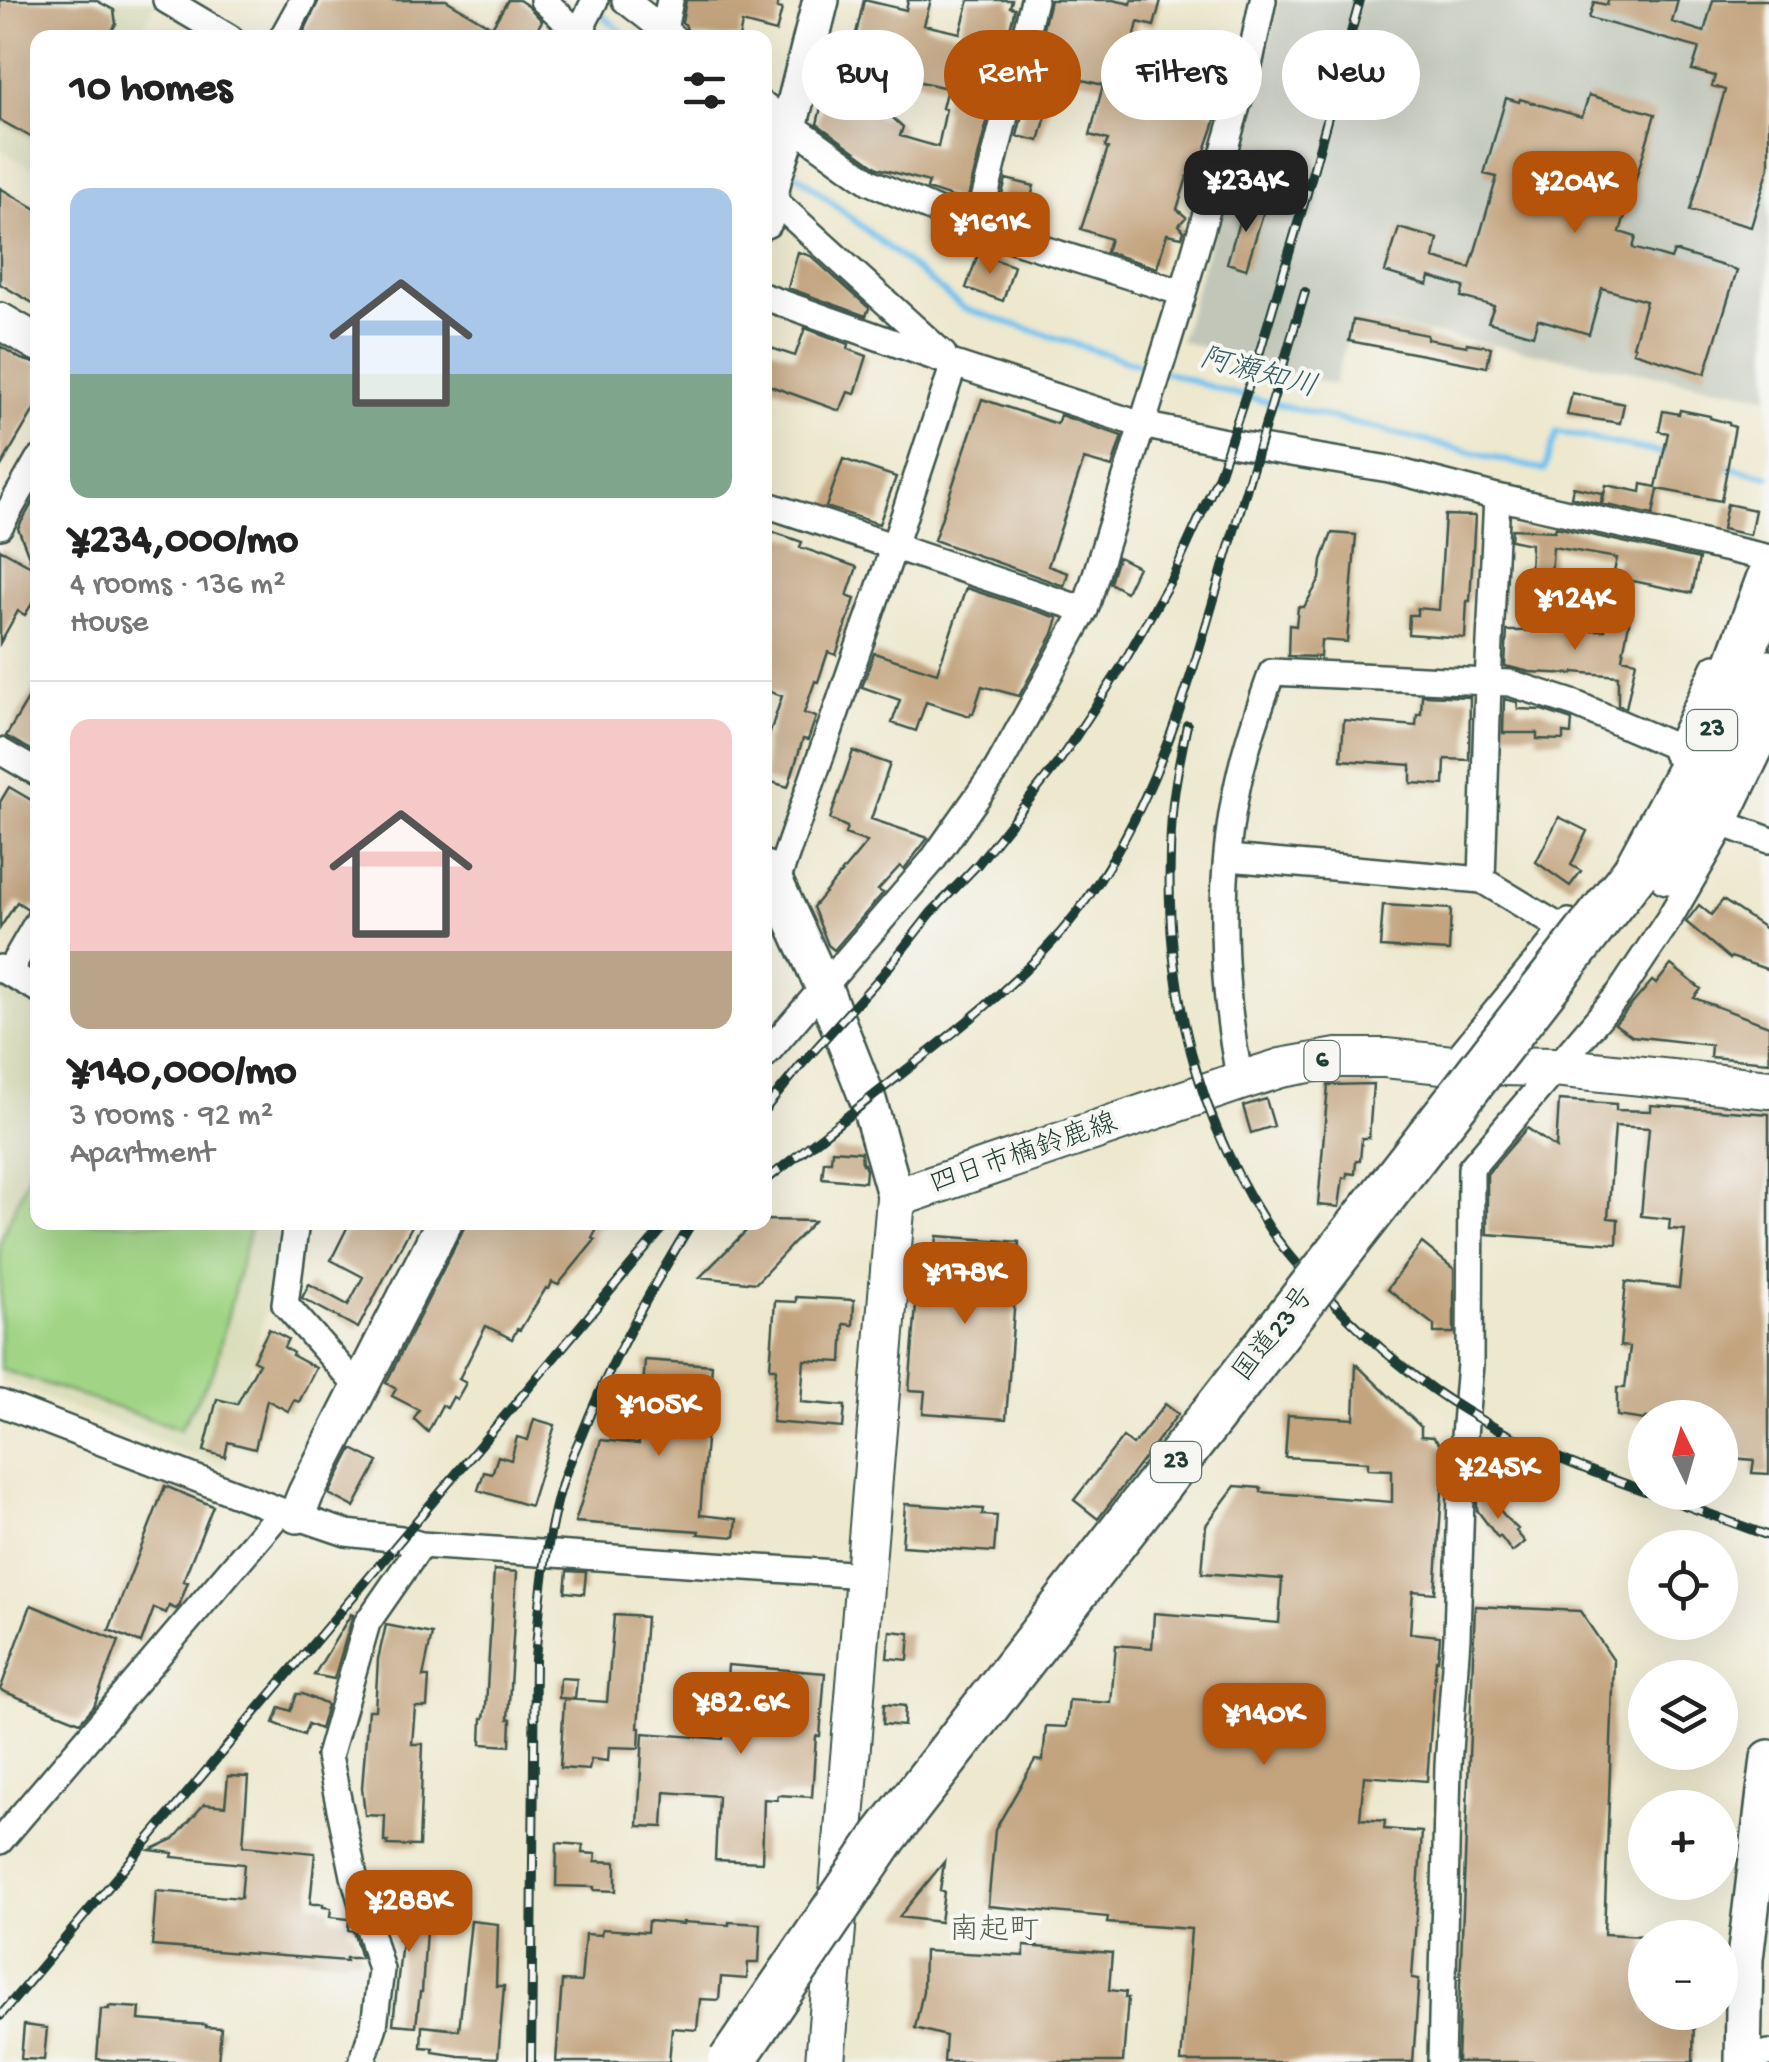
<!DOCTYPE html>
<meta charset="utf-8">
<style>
body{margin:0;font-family:"Gochi Hand","Klee One",sans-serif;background:#f6f6f6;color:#222;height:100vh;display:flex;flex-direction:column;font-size:38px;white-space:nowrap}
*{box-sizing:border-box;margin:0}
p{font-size:32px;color:#767676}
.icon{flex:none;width:55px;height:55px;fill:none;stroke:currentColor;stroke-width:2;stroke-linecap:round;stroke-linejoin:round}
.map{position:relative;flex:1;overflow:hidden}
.side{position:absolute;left:30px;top:30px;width:742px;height:1200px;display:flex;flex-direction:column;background:#fff;border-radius:20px;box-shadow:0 10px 40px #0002}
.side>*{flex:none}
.banner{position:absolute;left:802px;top:30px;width:815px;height:90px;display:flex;gap:20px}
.needle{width:65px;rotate:355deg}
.fabs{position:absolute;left:1628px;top:1400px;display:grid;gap:20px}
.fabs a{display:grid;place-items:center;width:110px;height:110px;border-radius:50%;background:#fff;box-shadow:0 10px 40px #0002;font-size:50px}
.price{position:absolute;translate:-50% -85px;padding:0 22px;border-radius:20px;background:#b45309;color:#fff;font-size:32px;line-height:65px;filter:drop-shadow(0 2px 5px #0008)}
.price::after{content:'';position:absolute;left:50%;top:60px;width:30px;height:22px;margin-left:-15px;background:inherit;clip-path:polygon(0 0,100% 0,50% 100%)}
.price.current{background:#222;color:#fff}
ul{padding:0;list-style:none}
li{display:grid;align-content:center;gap:20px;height:530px;padding:0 40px}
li+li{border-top:2px solid #e0e0e0}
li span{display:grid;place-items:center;height:310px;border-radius:20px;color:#555}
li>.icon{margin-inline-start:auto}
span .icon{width:180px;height:180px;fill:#fffc;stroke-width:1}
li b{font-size:42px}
h2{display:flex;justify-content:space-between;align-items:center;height:120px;padding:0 40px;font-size:42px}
.tag{padding:0 35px;border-radius:45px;background:#fff;box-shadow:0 10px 40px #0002;font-size:35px;line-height:90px}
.tag.current{background:#b45309;color:#fff}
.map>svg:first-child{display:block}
.built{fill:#dbdebc}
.industrial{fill:#c1c6b9}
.green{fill:#a1d585;stroke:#60895c;stroke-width:2.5}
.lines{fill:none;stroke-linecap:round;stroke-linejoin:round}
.stream{stroke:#73c2ee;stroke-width:6}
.building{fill:#c3a47f}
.street-casing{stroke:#3e574b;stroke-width:30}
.secondary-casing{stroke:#3e574b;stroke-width:40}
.primary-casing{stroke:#3e574b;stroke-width:42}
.highway-casing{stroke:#3e574b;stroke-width:50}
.street{stroke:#fff;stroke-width:25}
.secondary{stroke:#fff;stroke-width:35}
.primary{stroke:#fff;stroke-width:38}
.highway{stroke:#fff;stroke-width:45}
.rail-casing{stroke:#1f3d34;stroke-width:10}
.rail{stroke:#f6f6f2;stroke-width:6;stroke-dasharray:19;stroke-linecap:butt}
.highway-bridge-casing{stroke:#3e574b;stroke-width:50;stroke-linecap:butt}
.highway-bridge{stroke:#fff;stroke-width:45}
.labels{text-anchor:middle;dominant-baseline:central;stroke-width:8;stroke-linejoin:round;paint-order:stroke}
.shield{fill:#f6f6f2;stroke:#60746d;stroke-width:2.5}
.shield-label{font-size:25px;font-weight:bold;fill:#1f3d34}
.street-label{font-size:28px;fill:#1f3d34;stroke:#f6f6f2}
.water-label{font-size:30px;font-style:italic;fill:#345e62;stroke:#f6f6f2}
.neighbourhood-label{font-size:30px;fill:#58614e;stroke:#f6f6f2}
</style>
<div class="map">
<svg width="1769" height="2062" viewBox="0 0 1769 2062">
<rect width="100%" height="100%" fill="#f6f6f2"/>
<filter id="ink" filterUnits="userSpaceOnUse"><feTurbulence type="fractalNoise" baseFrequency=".01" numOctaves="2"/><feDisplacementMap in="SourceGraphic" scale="20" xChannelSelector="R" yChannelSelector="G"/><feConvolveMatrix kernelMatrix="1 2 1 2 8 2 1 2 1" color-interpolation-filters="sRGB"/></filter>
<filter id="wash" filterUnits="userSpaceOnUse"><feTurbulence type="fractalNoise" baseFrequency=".0048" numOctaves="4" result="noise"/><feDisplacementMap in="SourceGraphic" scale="40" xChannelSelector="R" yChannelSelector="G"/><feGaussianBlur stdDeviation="2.25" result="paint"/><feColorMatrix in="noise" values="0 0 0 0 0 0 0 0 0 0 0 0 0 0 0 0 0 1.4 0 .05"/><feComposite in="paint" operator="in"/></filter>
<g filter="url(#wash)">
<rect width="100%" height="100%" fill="#ede8ce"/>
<path class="built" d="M0,0H158L137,37L38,38L37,171L0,149Z
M0,976L37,997L38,1222L282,1223L268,1300L225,1467L0,1380Z"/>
<path class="industrial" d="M1278,0H1769V396L1353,319L1334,385L1180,341L1265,61Z"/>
<path class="green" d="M37,1155L38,1222L251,1223L214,1370L180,1429L0,1369V1241Z"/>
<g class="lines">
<path class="stream" d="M596,10L630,38
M789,168L963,308L1153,369
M1165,372L1227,392L1544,470L1557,432L1671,455
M1723,466L1769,476"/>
</g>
<g id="blocks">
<path class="building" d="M0,0H95L114,10L116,24L107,38H38V141L0,120Z
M319,0H446L492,27L508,0H519L528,6L542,21L532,38H301Z
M686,0H779L777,8L782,9L776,32L742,23L739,38H690L685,24L682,23Z
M864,0L906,10L908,0H931L924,25L960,33L969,0H1012L1010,7L1015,8L967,202L927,189L929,182L878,168L817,124L824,95L837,78L856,97V103L880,118L892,117L903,127L900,136L938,147L946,109L942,108L947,88L828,61L830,52L854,42Z
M1050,0H1113L1131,4L1132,0H1161L1154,26L1138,22L1124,82L1218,113L1199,168L1191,165L1177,209L1186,217L1179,225L1184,231L1182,237L1167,234L1157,268L1106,252L1110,239L1081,229L1108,148L1105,147L1108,140L1090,135L1103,85L1058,74L1039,141L1017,136Z
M1608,0H1678L1672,22L1704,32L1713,0H1769V167L1751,227L1690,210L1725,90L1712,86L1715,76L1692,70L1699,48L1589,18L1594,2L1607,5Z
M1589,95L1655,114L1620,232L1636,237L1633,248L1671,259L1674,251L1737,270L1705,374L1633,352L1635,347L1633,346L1646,301L1602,288L1589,334L1538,319L1533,335L1488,322L1494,306L1461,297L1464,287L1430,277L1428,285L1385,272L1399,228L1438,239L1434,258L1470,268L1497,177L1484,174L1506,98L1519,102L1520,99L1582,117Z
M1006,179L1034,186L1030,201H1026L1024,208L1000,202Z
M0,188L38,210V306L0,284Z
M1245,201L1265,207L1246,269L1227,263Z
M798,252L811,256L869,308L866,316L788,288Z
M978,254L1014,266L1003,301L966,288Z
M1353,320L1427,335V339L1467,346V343L1491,347L1487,367L1349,341Z
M805,328L849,344L848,349L867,356L855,394L848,392L840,411L765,384V346L795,356Z
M0,346L21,359L38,364V403L0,468Z
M1572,393L1624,404L1620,423L1567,415Z
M982,399L1057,424L1060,415L1122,436L1112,467L1084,459L1048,566L1068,573L1064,586L934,540Z
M1680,410L1710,416V418L1729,423V425L1735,427L1721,501L1658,489L1653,515L1602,504L1606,485L1641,492L1642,484L1656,487L1668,433L1659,431L1663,411L1679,414Z
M843,459L896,477L879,524L826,507Z
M1573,487L1602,493L1601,504L1571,497Z
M38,493V594L25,615L18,611L0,643V549L33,567L18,528Z
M1727,504L1755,510L1750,535L1722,529Z
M1445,515L1475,516L1470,601H1467L1465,638L1408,634L1409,615H1417V608L1439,610Z
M1556,527L1699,559L1692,593L1613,577L1617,558L1553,547L1549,602L1516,601L1518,578L1530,579L1531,544L1511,540L1512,529L1555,531Z
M765,529L802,542L800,547L857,567L847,596L855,599L836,655L828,652L818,682L815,681L804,713L816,717L808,740L803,739L788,787L765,780V738L768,739L782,696L765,690Z
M1332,533L1356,535L1347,642L1321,640L1320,657L1288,656L1289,625L1296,626L1298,607H1304L1320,579L1322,560Z
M1118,557L1138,567L1126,592L1110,583Z
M966,588L1058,618L1053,634L1019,696L982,686L973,714L971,713L970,716L926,702L916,731L892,723L900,700L862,687L874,653L937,673Z
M1606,613L1630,618L1622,658L1636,661L1626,708L1618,705V676L1574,672L1573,674L1530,672L1505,666L1507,631L1605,630Z
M38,682V754L6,736Z
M1422,695L1470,697L1469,760L1445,759L1444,785L1411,783V765L1341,760L1344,720L1416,726L1417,714H1421Z
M1504,699L1517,702L1518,709L1542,710L1572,720L1571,734L1563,733V740L1537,739V733H1503Z
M853,751L890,764L871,819L928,838L904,869L900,866L878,890L883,893L834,950L828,945L813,907L867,842L845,834L847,827L830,819Z
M9,787L38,804V905L28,909L17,902L0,928V802Z
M1559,817L1587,831L1571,865L1581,871L1570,886L1536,862Z
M1723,900L1769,931V970L1731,957L1730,959L1686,922L1699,905L1711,915Z
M1383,905L1451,909L1449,951L1380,947Z
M1671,965L1701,989L1694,998L1769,1026V1062L1710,1057L1711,1045L1632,1036L1615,1024L1652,981L1656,984Z
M1373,1084L1369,1138H1362L1360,1161H1356L1355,1174L1347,1173V1178H1343L1339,1207L1318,1205L1328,1085Z
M1266,1099L1274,1126L1251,1133L1243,1106Z
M1559,1100L1616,1104V1110L1651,1111V1105L1769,1114V1474L1752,1473L1754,1460L1720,1457V1418H1645V1420L1617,1416V1388H1625L1630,1347L1620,1346L1626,1282L1679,1288L1685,1230L1669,1229L1670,1219L1641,1216L1649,1128L1615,1126L1608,1218L1618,1219L1617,1244L1487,1234V1174L1527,1128L1556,1148Z
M832,1150L861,1152L862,1164H864L866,1170L865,1182L822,1178L824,1161H831Z
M765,1220L814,1221L756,1283L700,1277L755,1222H765Z
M350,1222H414L358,1328L302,1298L309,1284L348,1305L363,1277L331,1260Z
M467,1222H601L592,1238L595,1240L558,1285L552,1282L549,1289L546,1288L520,1330L517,1329L512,1339L486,1326L459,1379L466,1383L457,1399L453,1397L447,1408L442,1405L428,1432L414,1419L419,1410L392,1396L396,1389L386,1383Z
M937,1236L1019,1242L1006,1419L923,1413L925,1391L909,1390L920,1257L935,1258Z
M1422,1243L1454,1269V1333H1434V1325L1387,1289Z
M796,1297L854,1300L853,1325L844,1324L842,1362L804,1360L801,1402L845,1406L843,1428L772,1422L776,1368H770L775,1301L796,1302Z
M269,1329L288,1339L284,1347L293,1353L292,1355L316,1368L299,1402L294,1400L288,1411L267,1400L255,1449L228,1442L225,1457L204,1451L217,1399L237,1404L259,1363L253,1360Z
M645,1360L712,1365L700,1515L737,1519L735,1537L698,1534L699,1531L575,1522L601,1440L639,1444Z
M1356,1364L1421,1427V1436L1433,1437L1445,1450L1435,1593L1413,1591L1410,1633L1440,1636L1438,1660H1436L1427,1781L1364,1776L1360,1819L1385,1821L1384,1829L1422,1832L1412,1978L1419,1979L1413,2062H1181L1191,1929L1107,1923L1108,1917L988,1906L995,1830L1035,1760L1043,1761L1046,1726L1066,1727L1069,1700L1111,1703L1116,1645L1152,1648L1154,1613L1279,1623L1282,1579L1202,1573L1206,1525L1235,1486L1261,1488V1492L1392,1502V1470L1368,1469V1462L1285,1457L1288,1415L1354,1419Z
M1165,1404L1178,1414L1098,1519L1074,1500L1123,1437L1133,1445Z
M534,1419L555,1425L530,1506L478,1490L484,1472L492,1474L498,1456L511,1460L517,1437L528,1440Z
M352,1449L378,1462L354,1507L329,1494Z
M165,1486L213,1506L183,1581L188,1582L179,1606L176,1609L169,1606L166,1613L154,1608L141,1643L109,1630Z
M1484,1490L1508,1520L1518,1529L1516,1531L1525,1542L1512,1552L1500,1536L1498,1538L1477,1510V1496Z
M905,1504L983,1509L982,1515L997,1516L994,1552L902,1546Z
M494,1570L517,1572L508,1719H511L510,1746L481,1744L482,1718H484L486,1706Z
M567,1571L586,1572L584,1594L565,1592Z
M31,1605L119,1641L94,1706L80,1722L0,1690Z
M1475,1606L1580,1611L1614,1661L1604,1934L1645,1936V2012H1694L1693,2062H1457Z
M351,1614L353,1615L334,1679L314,1675Z
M614,1615L646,1617L638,1728H640L639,1748L609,1747L608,1761L591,1759L589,1770L560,1768L564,1699L607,1702Z
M386,1625L432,1634L423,1677H429L427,1707H415L412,1744H423L419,1846L387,1845L388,1842H384L385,1816L365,1815L362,1788L368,1710H375L378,1659Z
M890,1631L910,1633L908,1660L887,1658Z
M728,1665L825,1673L820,1736H816L812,1797L778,1795L777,1800L764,1799L762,1862L715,1860L718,1796L665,1792L663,1827L638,1826L643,1733L723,1739Z
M560,1678L577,1679L575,1699L559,1698Z
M297,1694H303L327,1705L320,1729L308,1724L304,1735L274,1723L280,1707L291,1711Z
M884,1704L905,1706L904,1726L883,1724Z
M228,1776L248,1777L243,1846L315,1853L310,1904H323V1907L331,1908L330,1917L349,1919L348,1930L353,1931L361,1958H346V1961L152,1946L156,1891L241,1898L244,1864L172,1857L173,1853L150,1850L174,1839L204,1804L225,1806Z
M557,1843L583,1845L582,1853L596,1854L595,1861L616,1862V1891L594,1890V1887L556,1886Z
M944,1862L940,1891L944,1892L940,1922L899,1917Z
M391,1895L428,1899L422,1992H420L416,2026L393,2024L402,1940L398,1939L400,1924L387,1922Z
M471,1921L498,1924L496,1986H504L498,2058L459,2056L433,2052V2048L421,2047L422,2026L459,2030Z
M648,1921L683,1924V1922L729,1925V1922L761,1924L759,1963H748L747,1979L721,1977L719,2000L700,1999L697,2030L672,2028L669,2062H556L562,1981L581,1982L585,1934L601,1935L602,1929L647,1932Z
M1024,1946L1112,1953L1109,1990L1126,1992L1125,1998H1128L1123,2062H944L946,2036L915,2028L923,1991L924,1951L1024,1956Z
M109,2006L140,2008L139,2020L206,2025V2027L221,2028L218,2062H134L97,2059L101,2009H109Z
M24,2025L47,2028L44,2060L21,2059Z"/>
</g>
</g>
<g filter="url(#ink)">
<use href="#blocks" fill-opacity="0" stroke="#3e574b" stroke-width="2.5"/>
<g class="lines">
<g class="street-casing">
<path id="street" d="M166,0L230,38
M543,0L584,38
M625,0L674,38
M664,30L670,0
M282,38L303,0
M583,38L584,22L595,0
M765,106L870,182L977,228L1183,293
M765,192L943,354
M977,228L1034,0
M765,297L954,364L1142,425L1230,443L1389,469L1497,497L1769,558
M1497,497L1488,683L1482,880L1563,929
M765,504L1085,610
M0,526L38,460
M0,751L38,773
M1675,753L1715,667
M1724,824L1769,840
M1228,858L1482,880
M776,884L894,546L954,364
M0,968L38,989
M8,973L38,921
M765,1055L932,861L997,769L1085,610L1183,293L1250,61L1263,0
M1452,1065L1569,922
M1240,1081C1221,985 1217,878 1238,783C1246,745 1259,709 1272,672L1510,683L1575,704L1678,748
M296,1222L285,1304L359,1388
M0,1403L281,1511L346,1533L401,1539L421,1545L864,1575
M0,1841L281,1511
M1743,2058L1769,2053
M362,2062L374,2026L381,1970L354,1876L329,1756L367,1623L421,1545
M1441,2062L1448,1765L1457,1637L1462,1460L1470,1364L1471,1168L1619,994L1669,919L1724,824L1769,731"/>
</g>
<g class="secondary-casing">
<path id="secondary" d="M765,220L774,176L785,143L821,0
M0,321L38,343
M765,869L776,884L824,988L868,1100L896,1198
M297,1515L306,1493L444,1222
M1743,2062L1745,1959L1769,1758"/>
</g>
<g class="primary-casing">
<path id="primary" d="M825,2062L896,1198L1240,1081L1281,1068L1337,1058H1385L1452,1065L1554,1067L1769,1089"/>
</g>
<g class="highway-casing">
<path id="highway" d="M1668,871C1707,807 1742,743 1769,673
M1635,872L1719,716L1769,580"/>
</g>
<use href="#street" class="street"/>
<use href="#secondary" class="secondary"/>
<use href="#primary" class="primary"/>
<use href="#highway" class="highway"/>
<g class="rail-casing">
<path id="rail" d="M1187,725C1181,754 1174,784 1172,814C1161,960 1186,1096 1264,1220C1282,1250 1308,1276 1332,1301C1372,1343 1416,1381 1466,1411C1522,1446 1583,1469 1645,1491
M765,1109L801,1065L884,973L931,913L978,864L1058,763L1120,669L1173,576L1219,475L1257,361L1307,193L1360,0
M765,1181C814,1142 864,1103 914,1064C971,1019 1030,973 1075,915C1155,811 1189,685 1225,561C1251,472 1278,382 1305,292
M1649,1492L1769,1536
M0,2016L668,1222
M531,2062L535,1659C540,1601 545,1540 562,1484C567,1467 575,1450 582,1434C611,1360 650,1290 692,1222"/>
</g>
<use href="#rail" class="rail"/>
<g class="highway-bridge-casing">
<path id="highway-bridge" d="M731,2062L885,1836L1635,872"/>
</g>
<use href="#highway-bridge" class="highway-bridge"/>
</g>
</g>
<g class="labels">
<g class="shield">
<rect x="1687" y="710" width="50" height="40" rx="8"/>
<rect x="1304.5" y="1041" width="35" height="40" rx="8"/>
<rect x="1151" y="1442" width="50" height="40" rx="8"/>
</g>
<g class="shield-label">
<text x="1712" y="730">23</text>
<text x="1322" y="1061">6</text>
<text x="1176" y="1462">23</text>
</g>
<g class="street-label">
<text transform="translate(1024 1155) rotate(-19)">四日市楠鈴鹿線</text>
<text transform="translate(1275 1335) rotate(-52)">国道23号</text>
</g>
<g class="water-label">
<text transform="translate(1258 375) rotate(15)">阿瀬知川</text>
</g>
<g class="neighbourhood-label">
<text x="994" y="1932">南起町</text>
</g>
</g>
</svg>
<div class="fabs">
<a><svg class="needle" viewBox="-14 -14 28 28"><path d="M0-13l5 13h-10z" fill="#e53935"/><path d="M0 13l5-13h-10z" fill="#767676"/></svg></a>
<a><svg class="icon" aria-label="locate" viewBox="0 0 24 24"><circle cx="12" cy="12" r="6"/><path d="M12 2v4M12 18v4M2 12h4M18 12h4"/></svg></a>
<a><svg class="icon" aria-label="layers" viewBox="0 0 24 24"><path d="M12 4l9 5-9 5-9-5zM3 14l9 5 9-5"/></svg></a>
<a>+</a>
<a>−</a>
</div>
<b class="price current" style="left:1246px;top:235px">¥234K</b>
<b class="price" style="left:1575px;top:236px">¥204K</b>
<b class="price" style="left:990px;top:277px">¥161K</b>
<b class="price" style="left:1575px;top:653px">¥124K</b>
<b class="price" style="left:965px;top:1327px">¥178K</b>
<b class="price" style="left:659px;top:1459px">¥105K</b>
<b class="price" style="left:1498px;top:1522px">¥245K</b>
<b class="price" style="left:741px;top:1757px">¥82.6K</b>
<b class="price" style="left:1264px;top:1768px">¥140K</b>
<b class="price" style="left:409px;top:1955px">¥288K</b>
<div class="banner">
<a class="tag">Buy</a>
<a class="tag current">Rent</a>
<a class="tag">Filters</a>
<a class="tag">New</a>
</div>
<section class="side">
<h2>10 homes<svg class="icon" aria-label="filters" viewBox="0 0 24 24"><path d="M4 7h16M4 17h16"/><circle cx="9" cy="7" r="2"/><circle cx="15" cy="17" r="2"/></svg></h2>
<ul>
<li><span style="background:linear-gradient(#a9c7e8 60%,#7fa58c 0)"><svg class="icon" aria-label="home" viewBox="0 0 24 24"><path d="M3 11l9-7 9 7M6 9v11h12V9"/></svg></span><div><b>¥234,000/mo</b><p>4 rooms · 136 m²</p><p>House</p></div></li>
<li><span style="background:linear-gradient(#f6c9c9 75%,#b9a48a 0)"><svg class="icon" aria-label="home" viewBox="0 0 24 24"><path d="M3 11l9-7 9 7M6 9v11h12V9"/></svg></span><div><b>¥140,000/mo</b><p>3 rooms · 92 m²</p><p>Apartment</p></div></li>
</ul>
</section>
</div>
